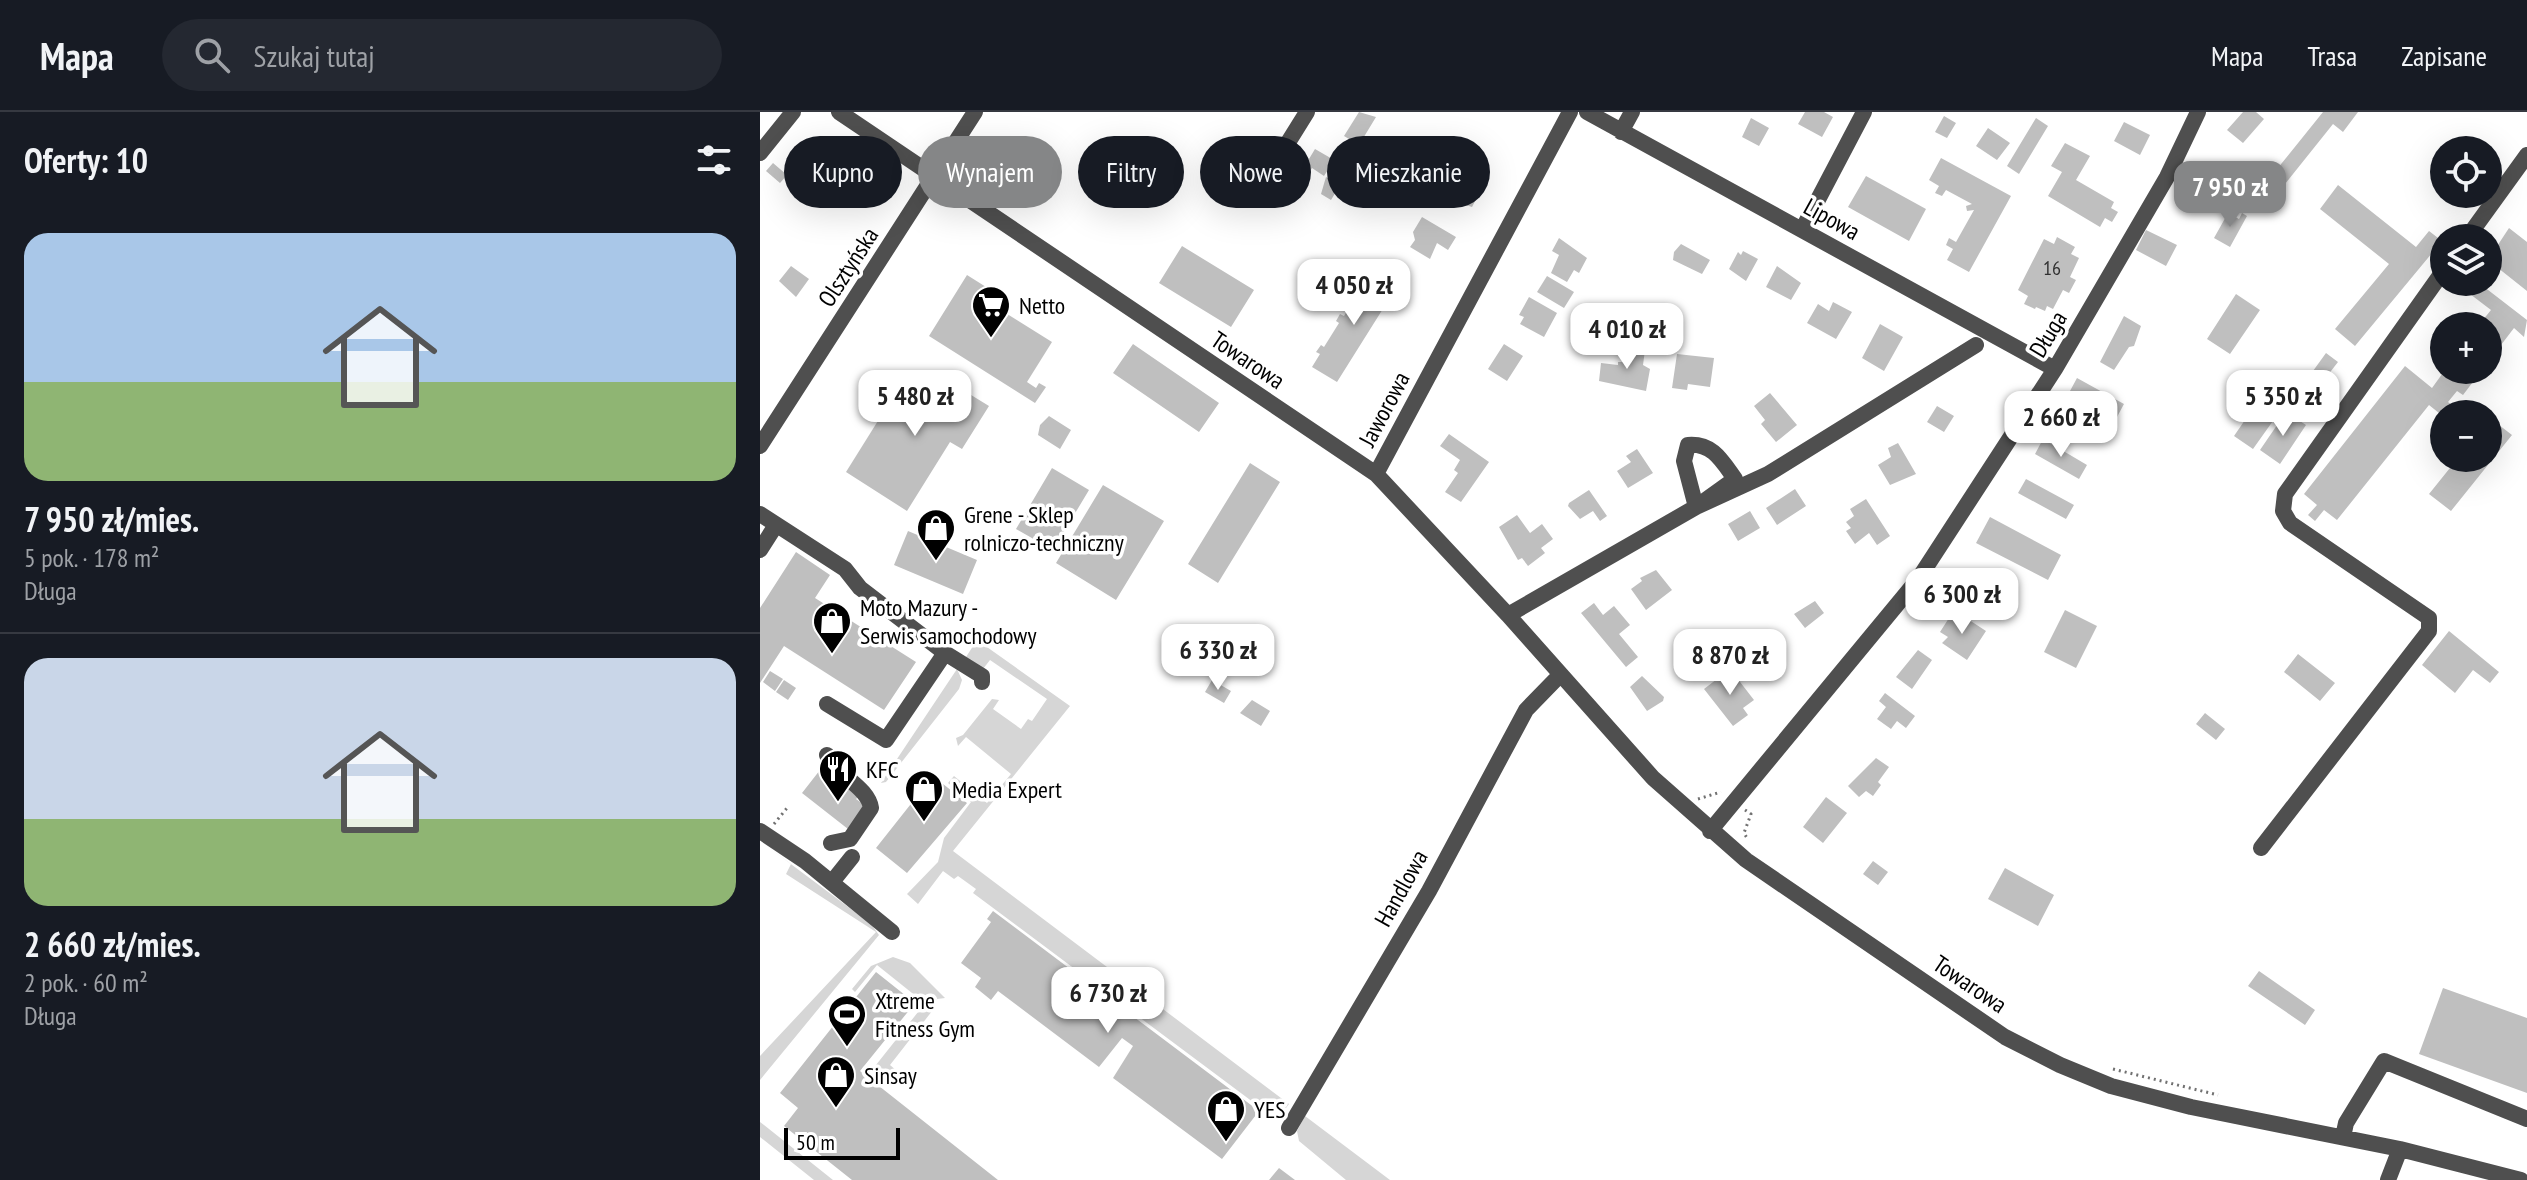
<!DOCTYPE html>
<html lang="pl">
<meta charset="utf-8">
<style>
body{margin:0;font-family:"PT Sans Narrow",sans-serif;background:#242831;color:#f1f3f6;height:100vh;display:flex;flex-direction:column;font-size:30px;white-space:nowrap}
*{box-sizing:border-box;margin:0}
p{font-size:26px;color:#9ea1a6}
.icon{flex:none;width:44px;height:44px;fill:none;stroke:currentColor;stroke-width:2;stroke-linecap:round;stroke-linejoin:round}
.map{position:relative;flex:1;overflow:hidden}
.side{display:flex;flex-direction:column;background:#171b24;width:760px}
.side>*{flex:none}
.guide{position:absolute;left:24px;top:24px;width:760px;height:72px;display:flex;gap:16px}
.buttons{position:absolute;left:1670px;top:24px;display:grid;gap:16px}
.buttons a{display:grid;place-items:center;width:72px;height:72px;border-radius:50%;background:#171b24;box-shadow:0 8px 32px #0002;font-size:40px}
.scale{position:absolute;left:24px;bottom:20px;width:116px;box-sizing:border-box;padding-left:8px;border:4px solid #000;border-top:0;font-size:22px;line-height:28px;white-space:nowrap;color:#000;-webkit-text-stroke:6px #fff;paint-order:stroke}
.price{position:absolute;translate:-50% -68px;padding:0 18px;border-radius:16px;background:#fff;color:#222;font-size:26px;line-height:52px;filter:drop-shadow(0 2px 4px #0008)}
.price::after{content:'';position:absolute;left:50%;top:48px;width:24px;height:18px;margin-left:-12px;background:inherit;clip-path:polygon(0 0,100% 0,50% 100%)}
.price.current{background:#858687;color:#fff}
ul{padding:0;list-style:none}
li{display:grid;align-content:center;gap:16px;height:424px;padding:0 24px}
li+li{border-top:2px solid #363941}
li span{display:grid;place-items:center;height:248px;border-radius:24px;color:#555}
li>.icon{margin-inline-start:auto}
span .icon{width:144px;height:144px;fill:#fffc;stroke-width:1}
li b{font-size:34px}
h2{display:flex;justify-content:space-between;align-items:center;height:96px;padding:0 24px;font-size:34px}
.pill{padding:0 28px;border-radius:36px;background:#171b24;box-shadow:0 8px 32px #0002;font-size:28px;line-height:72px}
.pill.current{background:#858687;color:#fff}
header{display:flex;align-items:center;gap:48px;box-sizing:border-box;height:112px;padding:0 40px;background:#171b24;border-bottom:2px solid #363941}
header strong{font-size:38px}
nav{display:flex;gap:44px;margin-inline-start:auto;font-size:28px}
.search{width:560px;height:72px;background:#242831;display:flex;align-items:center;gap:20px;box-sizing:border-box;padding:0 28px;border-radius:44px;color:#9ea1a6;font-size:30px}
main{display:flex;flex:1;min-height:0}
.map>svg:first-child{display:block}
.green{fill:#d6d6d6}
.building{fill:#bfbfbf}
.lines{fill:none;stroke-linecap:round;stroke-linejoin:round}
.path{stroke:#717171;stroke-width:3;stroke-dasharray:2 4;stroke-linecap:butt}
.minor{stroke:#4f4f4f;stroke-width:16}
.labels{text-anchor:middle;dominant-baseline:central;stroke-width:7;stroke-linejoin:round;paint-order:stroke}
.number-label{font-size:20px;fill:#303030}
.street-label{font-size:24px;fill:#000;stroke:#fff}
.poi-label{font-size:24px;fill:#000;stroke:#fff;text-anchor:start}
</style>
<header>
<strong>Mapa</strong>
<div class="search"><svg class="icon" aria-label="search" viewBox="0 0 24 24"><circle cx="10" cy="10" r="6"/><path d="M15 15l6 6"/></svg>Szukaj tutaj</div>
<nav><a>Mapa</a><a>Trasa</a><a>Zapisane</a></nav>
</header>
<main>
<section class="side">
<h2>Oferty: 10<svg class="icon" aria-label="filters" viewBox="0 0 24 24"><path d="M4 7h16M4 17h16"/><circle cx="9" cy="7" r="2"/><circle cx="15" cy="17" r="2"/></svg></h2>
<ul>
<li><span style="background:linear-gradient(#a9c7e8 60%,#8fb573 0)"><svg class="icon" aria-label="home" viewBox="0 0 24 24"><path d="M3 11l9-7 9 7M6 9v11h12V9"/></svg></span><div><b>7 950 zł/mies.</b><p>5 pok. · 178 m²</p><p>Długa</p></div></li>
<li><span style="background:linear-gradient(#c9d6e8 65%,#8fb573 0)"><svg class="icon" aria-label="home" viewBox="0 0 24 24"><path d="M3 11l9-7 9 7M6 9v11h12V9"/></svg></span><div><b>2 660 zł/mies.</b><p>2 pok. · 60 m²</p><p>Długa</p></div></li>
</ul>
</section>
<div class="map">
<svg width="1767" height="1068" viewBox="0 0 1767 1068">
<rect width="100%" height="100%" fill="#fff"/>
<path class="green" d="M217,528L310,594L193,739L529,992L517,1008L213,781L216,777L198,764L194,767L183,759L158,792L147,782L178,750L184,726L211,690L188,671L194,664L227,691L251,662L206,625L198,634L196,626L203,623L232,587L239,588L233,597L261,617L268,607L272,609L287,587L230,548L223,557L206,545Z
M197,557L202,568L199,577L126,670L121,671Z
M0,729L111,812L119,823L0,968V944L116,820L26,762L31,752Z
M133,845L150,851L185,886L162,889L117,853L95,880L92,877L111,854Z
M176,894L130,953L138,960L132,969L112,958L162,895Z
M545,1004L630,1068H586L539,1029L537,1019Z
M0,1010L4,1013L73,1068H54L0,1025Z"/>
<path class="building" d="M599,0L616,5L599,33L584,24Z
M1045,0H1064L1073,5L1062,25L1038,12Z
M1483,0H1496L1504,7L1483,31L1467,18Z
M1563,0H1598L1583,20L1573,12L1525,72L1513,62Z
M1184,4L1196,11L1187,26L1175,20Z
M991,6L1009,16L999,34L982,25Z
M1276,6L1288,14L1259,62L1247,54Z
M1364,10L1390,23L1380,43L1354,29Z
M1228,16L1250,31L1237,48L1216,34Z
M346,29L400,62L389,80L335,47Z
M1305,31L1330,44L1316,68L1354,90L1351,96L1358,100L1352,110L1345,106L1340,115L1288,84L1302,60L1291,54Z
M555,37L574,48L564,64L552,56L549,61L543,57Z
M1181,46L1251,84L1209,160L1187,148L1193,137L1186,133L1189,126L1196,130L1214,98L1207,99L1206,94L1212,92L1186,78L1182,84L1175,81L1179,74L1169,68Z
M13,51L27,63L20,71L6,59Z
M713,56L728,64L712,95L697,90L695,86Z
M1444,56L1464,77L1456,85L1448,79L1442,86L1429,74L1435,67L1431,63L1436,57L1440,61Z
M1106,64L1166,97L1149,129L1088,95Z
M566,65L580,73L571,88L561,82Z
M1578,73L1656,135L1669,119L1682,129L1595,234L1575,217L1629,152L1560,97Z
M1468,101L1479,107L1482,101L1487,104L1470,135L1454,126Z
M662,105L696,125L688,138L677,131L670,147L650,135L655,128L653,120Z
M1749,116L1767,130V179L1728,148Z
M1386,118L1417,133L1406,154L1376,138Z
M1297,125L1315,135L1311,142L1319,146L1310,165L1316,168L1309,181L1303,178L1293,197L1287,194L1285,199L1276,195L1275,197L1264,192L1268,184L1258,178L1284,127L1294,132Z
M799,126L827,146L819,161L814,158L807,170L791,161L799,143L792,139Z
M921,132L950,148L942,162L913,148L914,140Z
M422,134L494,178L471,215L399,171Z
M983,139L998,147L986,169L969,157L978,140L981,143Z
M31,154L49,167L36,185L19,169Z
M1017,154L1041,171L1031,188L1006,175Z
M611,160L636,176L577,270L552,255L560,242L556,240L561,233L564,235L579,211L576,209L580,202L584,204L599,180L595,178Z
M207,163L242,185L236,195L292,230L267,270L276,276L279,271L286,275L275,291L169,224Z
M787,164L814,180L804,196L777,180Z
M1719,171L1767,208L1764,225L1754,216L1728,250V214H1718L1731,198L1710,182Z
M1476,182L1500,198L1470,242L1447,227Z
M769,185L797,201L784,225L760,212L764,205L759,203Z
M1073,190L1092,200L1076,227L1047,211L1058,192L1069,199Z
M1364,204L1381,214L1374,234L1369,235L1354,258L1340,250Z
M1120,212L1143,225L1124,259L1102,246Z
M373,232L459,291L439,320L353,261Z
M744,232L763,244L747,269L728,257Z
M866,235L885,238L883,253L890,257L886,279L839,269L841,251L858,253V250H864Z
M1566,241L1578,250L1564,268L1553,259Z
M917,242L954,246L950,275L928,272L927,278L912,276Z
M1645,254L1672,276L1685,258H1722L1703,283L1697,279L1688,290L1704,302L1684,305L1669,293L1577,408L1564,398L1555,409L1548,403L1557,393L1544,382Z
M146,264L157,271L161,267L175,282L185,267L229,294L202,337L190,330L147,399L86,360Z
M1317,266L1364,292L1350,318L1303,292Z
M1010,281L1037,313L1016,330L1001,312L1005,308L994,294Z
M1500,286L1520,299L1493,337L1474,324Z
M1177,294L1194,304L1184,320L1167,310Z
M1526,300L1546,313L1520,352L1500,338Z
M289,304L311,318L300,337L278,323L280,313Z
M1730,306L1752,323L1691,399L1669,382L1698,346H1728Z
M689,322L729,350L701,390L685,380L698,361L694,358L700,348L680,334Z
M1283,327L1327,353L1319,367L1275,342Z
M1138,331L1156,362L1130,373L1118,353L1131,345L1128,336Z
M877,337L893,361L868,376L857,359L871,350L866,344Z
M490,351L520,370L458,471L428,452Z
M292,356L329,378L293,438L256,417Z
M1266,367L1314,393L1306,407L1258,381Z
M343,373L404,409L356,488L296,451Z
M1035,377L1046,394L1017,413L1006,396Z
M829,378L847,404L840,409L833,399L820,407L808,394L809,391Z
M1106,387L1130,424L1117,433L1109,421L1095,432L1086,419L1091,416L1086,410L1094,404L1090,397Z
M990,399L1000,416L978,429L968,412Z
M757,403L770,421L782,412L793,427L781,436L785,441L768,454L762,446L758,448L739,415Z
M1230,405L1301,443L1288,468L1216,431Z
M148,419L217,448L203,482L134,453Z
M36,440L70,463L55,486L156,550L124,598L24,534L0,571V496Z
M896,458L912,478L886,498L871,477L882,469L880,466Z
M1230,462L1256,476L1240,506L1214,492L1220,485L1212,481L1219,466L1228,471Z
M1055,489L1064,501L1045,516L1034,502Z
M834,491L843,503L854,494L870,513L859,522L878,545L866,555L821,501Z
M1305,498L1337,514L1316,556L1284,540Z
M1200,502L1226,519L1207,548L1182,531L1188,525L1180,520L1189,506L1197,511Z
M1689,519L1739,560L1730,571L1713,558L1695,581L1662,553Z
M1012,527L1026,547L1000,566L985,546Z
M1158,538L1172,548L1152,577L1136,565Z
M1538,542L1575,571L1560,589L1524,560Z
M970,557L994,588L983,596L988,603L973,614L944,577Z
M10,559L23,567L15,579L3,570Z
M882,564L904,585L903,589L887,599L870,575Z
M24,568L36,576L28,588L16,580Z
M452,568L471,579L464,591L445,580Z
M1125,581L1155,604L1146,616L1137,609L1131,617L1117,607L1126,595L1119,589Z
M492,588L510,599L501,614L480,601Z
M1445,601L1465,617L1456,628L1436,612Z
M1116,646L1129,655L1118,670L1121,673L1113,684L1106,679L1099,685L1088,674Z
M60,658L74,669L77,666L99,684L96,687L106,694L88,717L42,681Z
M173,664L207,691L147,761L116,736Z
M1066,685L1087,701L1063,731L1043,715Z
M1113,749L1128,760L1118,773L1103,762Z
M1245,756L1294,783L1278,814L1228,787Z
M233,799L499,999L462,1047L353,966L373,934L362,926L339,955L238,879L231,888L215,875L221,866L201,851L231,810L227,807Z
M1499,859L1555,898L1545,913L1488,874Z
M116,860L155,891L100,959L238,1068H92L24,1014L38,996L20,981Z
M1683,876L1767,906V981L1659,942Z
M519,1056L535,1068H509Z"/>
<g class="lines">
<path class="path" d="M938,687L961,680
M985,698L991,702L984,721L987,726
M14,712L27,696
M1353,957L1458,983"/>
<path class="minor" d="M79,0L616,362L748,503L893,666L986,748L1245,925L1300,953L1351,974L1431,995L1640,1037L1761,1068
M827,0L1295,257
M861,20L872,0
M0,41L33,0
M509,61L547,0
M1042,118L1104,0
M1707,126L1767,43
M0,334L215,0
M616,362L810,0
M0,402L85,457L100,476L185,541L126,628L67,592
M0,438L16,413
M748,503L936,395L975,367C962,349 953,331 928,333L924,349L936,395L1008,362L1216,233
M185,541L222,564V570
M67,643C77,664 108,675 111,696L90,727L71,731
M0,719L45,749L132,820
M950,719L1159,466L1295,257L1407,65L1438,0
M1501,736L1669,519V506L1530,411L1523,399L1525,382L1684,158
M72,770L92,745
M529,1016L669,779L766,598L800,563
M1583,1025L1586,1011L1624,949L1767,1007
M1628,1068L1640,1037"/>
</g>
<defs>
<g id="supermarket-pin" transform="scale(2)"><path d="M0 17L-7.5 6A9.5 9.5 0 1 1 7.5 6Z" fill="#000" stroke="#fff"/><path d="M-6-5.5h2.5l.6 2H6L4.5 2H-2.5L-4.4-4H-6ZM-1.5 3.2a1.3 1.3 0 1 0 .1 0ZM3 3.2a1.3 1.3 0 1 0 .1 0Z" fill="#fff"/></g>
<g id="shop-pin" transform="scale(2)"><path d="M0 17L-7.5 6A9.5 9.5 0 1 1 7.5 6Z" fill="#000" stroke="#fff"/><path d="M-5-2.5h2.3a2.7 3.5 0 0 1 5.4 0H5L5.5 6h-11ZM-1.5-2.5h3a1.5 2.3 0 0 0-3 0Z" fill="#fff"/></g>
<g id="restaurant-pin" transform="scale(2)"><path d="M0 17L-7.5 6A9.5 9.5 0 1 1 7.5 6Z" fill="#000" stroke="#fff"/><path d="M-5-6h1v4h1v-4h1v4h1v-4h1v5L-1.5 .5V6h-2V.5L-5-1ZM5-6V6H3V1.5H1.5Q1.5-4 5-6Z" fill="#fff"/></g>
<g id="stadium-pin" transform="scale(2)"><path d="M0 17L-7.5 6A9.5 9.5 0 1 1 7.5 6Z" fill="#000" stroke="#fff"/><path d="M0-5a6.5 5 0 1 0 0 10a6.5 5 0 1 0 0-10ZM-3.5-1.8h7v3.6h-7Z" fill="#fff"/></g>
</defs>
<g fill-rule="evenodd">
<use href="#supermarket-pin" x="231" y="193"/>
<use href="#shop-pin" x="176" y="416"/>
<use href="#shop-pin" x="72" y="509"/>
<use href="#restaurant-pin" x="78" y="657"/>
<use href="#shop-pin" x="164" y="677"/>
<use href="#stadium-pin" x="87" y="902"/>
<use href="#shop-pin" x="76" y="963"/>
<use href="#shop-pin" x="466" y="997"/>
</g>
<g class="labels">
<g class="number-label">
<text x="1292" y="156">16</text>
</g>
<g class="street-label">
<text transform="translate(1072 107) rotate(29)">Lipowa</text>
<text transform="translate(88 155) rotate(-57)">Olsztyńska</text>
<text transform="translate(1288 222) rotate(-59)">Długa</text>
<text transform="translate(488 248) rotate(34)">Towarowa</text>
<text transform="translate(624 297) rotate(-62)">Jaworowa</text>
<text transform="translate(641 776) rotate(-61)">Handlowa</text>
<text transform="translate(1210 872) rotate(34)">Towarowa</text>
</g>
<g class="poi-label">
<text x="259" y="193">Netto</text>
<text x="204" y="402">Grene - Sklep<tspan x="204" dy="28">rolniczo-techniczny</tspan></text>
<text x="100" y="495">Moto Mazury -<tspan x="100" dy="28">Serwis samochodowy</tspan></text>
<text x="106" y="657">KFC</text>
<text x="192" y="677">Media Expert</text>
<text x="115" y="888">Xtreme<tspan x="115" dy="28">Fitness Gym</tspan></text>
<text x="104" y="963">Sinsay</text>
<text x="494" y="997">YES</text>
</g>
</g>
</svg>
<div class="buttons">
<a><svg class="icon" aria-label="locate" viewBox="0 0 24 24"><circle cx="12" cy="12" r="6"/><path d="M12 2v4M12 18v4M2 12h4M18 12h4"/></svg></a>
<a><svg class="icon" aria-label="layers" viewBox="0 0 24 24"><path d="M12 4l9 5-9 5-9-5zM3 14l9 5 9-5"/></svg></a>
<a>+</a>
<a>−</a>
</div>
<div class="scale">50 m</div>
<b class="price current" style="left:1470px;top:117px">7 950 zł</b>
<b class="price" style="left:594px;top:215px">4 050 zł</b>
<b class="price" style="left:867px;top:259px">4 010 zł</b>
<b class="price" style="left:155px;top:326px">5 480 zł</b>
<b class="price" style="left:1523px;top:326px">5 350 zł</b>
<b class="price" style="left:1301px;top:347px">2 660 zł</b>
<b class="price" style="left:1202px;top:524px">6 300 zł</b>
<b class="price" style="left:458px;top:580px">6 330 zł</b>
<b class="price" style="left:970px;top:585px">8 870 zł</b>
<b class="price" style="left:348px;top:923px">6 730 zł</b>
<div class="guide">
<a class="pill">Kupno</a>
<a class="pill current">Wynajem</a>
<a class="pill">Filtry</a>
<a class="pill">Nowe</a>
<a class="pill">Mieszkanie</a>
</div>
</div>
</main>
